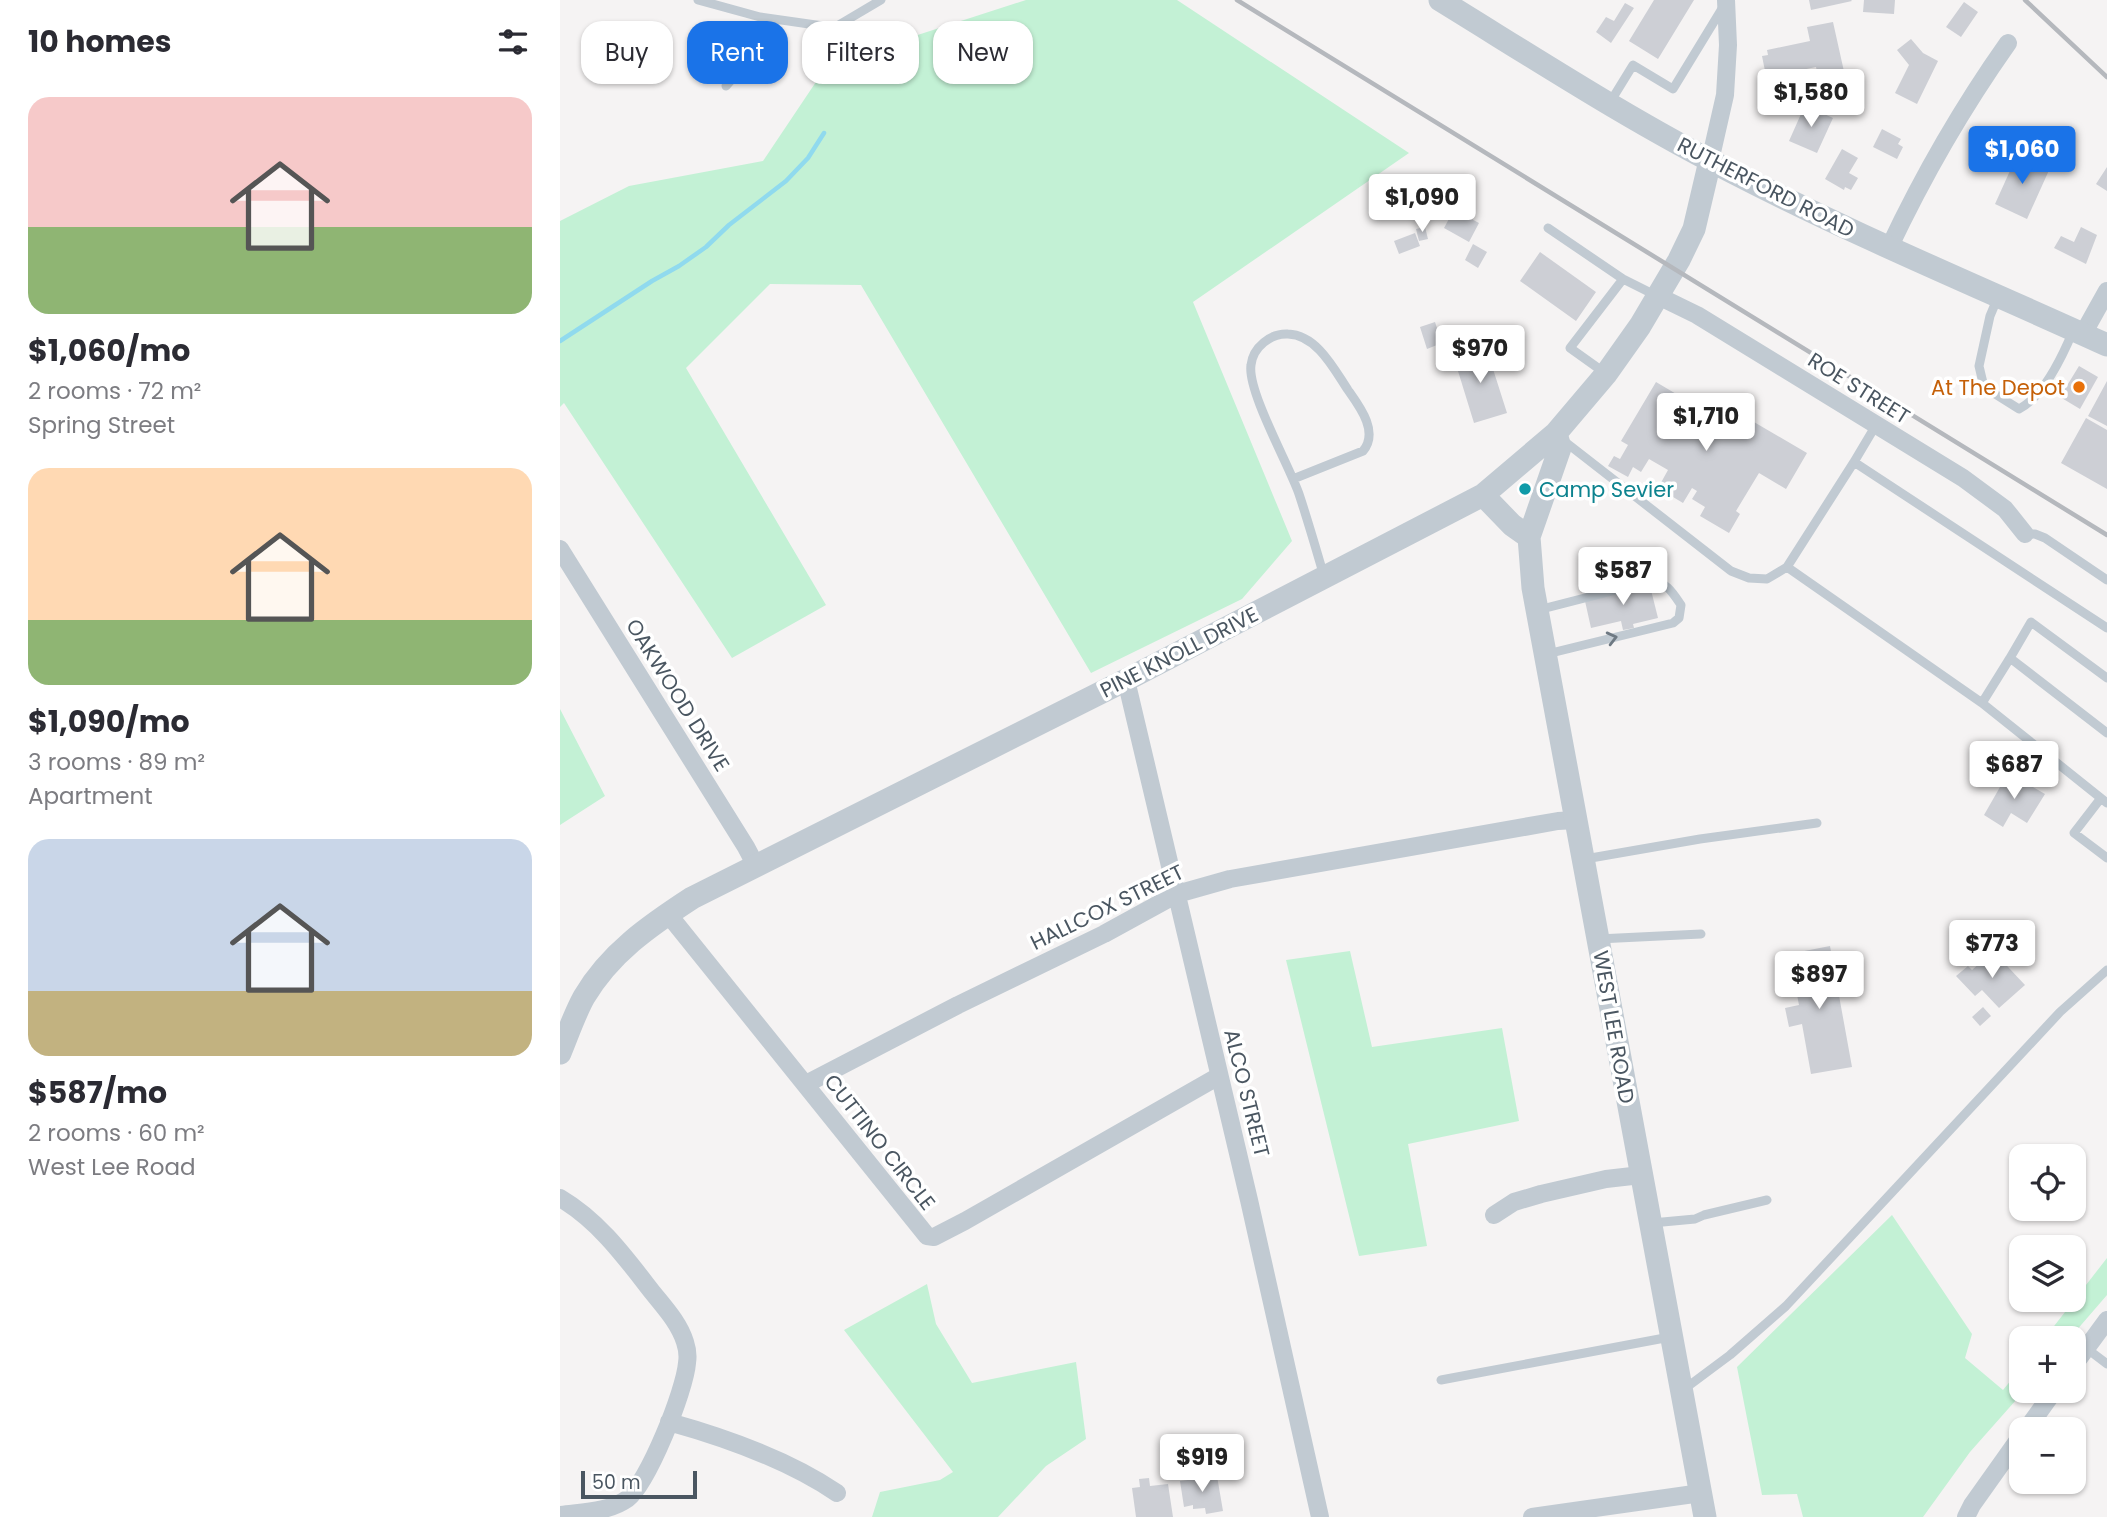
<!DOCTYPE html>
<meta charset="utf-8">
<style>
body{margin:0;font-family:Poppins,sans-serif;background:#f7f7f7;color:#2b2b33;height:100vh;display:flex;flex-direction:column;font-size:26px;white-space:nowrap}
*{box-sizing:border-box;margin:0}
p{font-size:23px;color:#7c7c81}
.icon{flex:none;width:38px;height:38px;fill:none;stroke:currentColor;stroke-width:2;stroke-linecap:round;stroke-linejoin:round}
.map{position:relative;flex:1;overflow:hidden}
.sheet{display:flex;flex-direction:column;background:#fff;width:560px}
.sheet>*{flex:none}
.guide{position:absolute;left:21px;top:21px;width:665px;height:63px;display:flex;gap:14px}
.buttons{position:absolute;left:1449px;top:1144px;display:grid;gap:14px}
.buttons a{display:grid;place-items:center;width:77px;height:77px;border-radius:14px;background:#fff;box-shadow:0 2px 5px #0004;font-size:35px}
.scale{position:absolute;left:21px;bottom:18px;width:116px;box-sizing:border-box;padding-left:7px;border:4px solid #4a5661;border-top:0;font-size:19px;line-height:24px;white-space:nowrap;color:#4a5661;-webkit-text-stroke:5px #fff;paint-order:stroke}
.price{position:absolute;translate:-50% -60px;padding:0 16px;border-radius:7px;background:#fff;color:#222;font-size:23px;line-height:46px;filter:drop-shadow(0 2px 4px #0008)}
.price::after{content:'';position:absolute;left:50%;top:42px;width:21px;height:16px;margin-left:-10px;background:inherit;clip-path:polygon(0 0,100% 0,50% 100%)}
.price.selected{background:#1a73e8;color:#fff}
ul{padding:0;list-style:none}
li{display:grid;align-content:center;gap:14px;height:371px;padding:0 28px}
li span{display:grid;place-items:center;height:217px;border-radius:21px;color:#555}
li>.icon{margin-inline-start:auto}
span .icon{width:126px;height:126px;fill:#fffc;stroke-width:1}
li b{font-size:30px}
h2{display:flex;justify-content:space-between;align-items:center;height:84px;padding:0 28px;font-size:30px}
.chip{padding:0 24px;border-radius:21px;background:#fff;box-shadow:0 2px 5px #0004;font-size:24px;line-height:63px}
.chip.selected{background:#1a73e8;color:#fff}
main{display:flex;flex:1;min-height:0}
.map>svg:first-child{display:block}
.green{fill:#c3f1d5}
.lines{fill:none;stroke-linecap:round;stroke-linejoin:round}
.stream{stroke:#90daee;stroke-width:4.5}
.building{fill:#cdcfd5}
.service{stroke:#c1cad2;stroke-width:9}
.minor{stroke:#c1cad2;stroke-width:18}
.tertiary{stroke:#c1cad2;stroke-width:23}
.rail{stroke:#b5b8bd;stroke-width:4.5}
.oneway{stroke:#6e7983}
.food-dot{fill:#e8710a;stroke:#fff;stroke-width:2.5}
.culture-dot{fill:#0f9aa8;stroke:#fff;stroke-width:2.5}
.labels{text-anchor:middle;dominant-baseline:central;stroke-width:7;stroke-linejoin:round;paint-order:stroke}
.street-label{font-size:21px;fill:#4a5661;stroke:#fff}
.food-label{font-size:21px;fill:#c56008;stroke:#fff;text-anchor:end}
.culture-label{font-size:21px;fill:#0d838f;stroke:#fff;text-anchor:start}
</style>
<main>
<section class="sheet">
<h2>10 homes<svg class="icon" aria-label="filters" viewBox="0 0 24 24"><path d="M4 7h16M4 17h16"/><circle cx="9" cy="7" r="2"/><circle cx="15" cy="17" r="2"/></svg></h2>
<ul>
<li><span style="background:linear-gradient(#f6c9c9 60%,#8fb573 0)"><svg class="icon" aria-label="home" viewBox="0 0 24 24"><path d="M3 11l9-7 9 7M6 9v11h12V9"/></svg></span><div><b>$1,060/mo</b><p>2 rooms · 72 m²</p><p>Spring Street</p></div></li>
<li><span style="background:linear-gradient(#ffd9b3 70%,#8fb573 0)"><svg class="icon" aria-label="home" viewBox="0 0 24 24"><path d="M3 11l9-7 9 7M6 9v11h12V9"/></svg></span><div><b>$1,090/mo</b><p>3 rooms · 89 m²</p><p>Apartment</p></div></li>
<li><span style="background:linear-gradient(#c9d6e8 70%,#c2b280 0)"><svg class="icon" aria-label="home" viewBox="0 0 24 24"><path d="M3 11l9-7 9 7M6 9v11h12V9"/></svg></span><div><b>$587/mo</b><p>2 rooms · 60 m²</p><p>West Lee Road</p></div></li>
</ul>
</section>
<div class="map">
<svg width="1547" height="1517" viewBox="0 0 1547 1517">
<rect width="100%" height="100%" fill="#f5f3f3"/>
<path class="green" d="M466,0H617L849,153L633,302L732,541L682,599L531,673L301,285L210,284L126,368L266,605L172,658L4,403L0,407V221L69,186L203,161L268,64Z
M0,709L45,796L0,825Z
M790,951L812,1047L942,1028L959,1121L848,1144L867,1246L799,1256L726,960Z
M1332,1215L1412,1334L1405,1358L1443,1390L1461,1368V1391H1464L1410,1452L1363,1517H1243L1237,1494L1202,1495L1177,1367Z
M1547,1258V1295L1509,1339H1484Z
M367,1284L376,1324L412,1383L516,1362L526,1439L486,1466L438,1517H312L320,1492L380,1480L393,1472L284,1330Z"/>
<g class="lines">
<path class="stream" d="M0,341L92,281L119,266L146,247L169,225L226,181L248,158L264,133"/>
</g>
<path class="building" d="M1094,0H1134L1098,59L1069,41Z
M1249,0H1291L1292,1L1251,10Z
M1304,0H1335L1334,14L1303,12Z
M1404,2L1418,12L1401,37L1386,27Z
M1065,3L1074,8L1051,43L1036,32L1046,17L1054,21Z
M1273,22L1285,76L1259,81L1256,67L1213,76L1212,69L1205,71L1202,56L1208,55L1207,50L1250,41L1247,27Z
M1351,39L1363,53L1378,61L1357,104L1335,93L1349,65L1337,50Z
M1245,105L1273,118L1257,153L1229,141Z
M1322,129L1341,139L1338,144L1343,147L1337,159L1313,147Z
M1282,149L1298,158L1289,173L1298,178L1291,190L1285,187L1284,190L1265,179Z
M1458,153L1490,168L1467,219L1435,204Z
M1547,167V191L1536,184Z
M897,204L906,208L902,214L919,223L909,242L884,228Z
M865,227L868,239L859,241L856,229Z
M1521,227L1537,235L1526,264L1494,248L1501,236L1514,242Z
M855,233L860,246L839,254L834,241Z
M913,244L927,252L918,268L905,260Z
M980,252L1036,292L1016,321L960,281Z
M875,322L882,343L867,349L860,327Z
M926,347L947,413L914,423L894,358Z
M1519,366L1538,377L1520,409L1500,397Z
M1547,381V426L1528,416Z
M1096,382L1150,414L1158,401L1247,453L1226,489L1199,473L1176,511L1180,514L1169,533L1140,516L1145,507L1132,499L1137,491L1132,488L1123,503L1098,488L1108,470L1089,459L1081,472L1073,467L1068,477L1048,466L1054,456L1060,459L1068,445L1061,441Z
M1526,418L1547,430V489L1501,463Z
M1089,582L1098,618L1073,624L1074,628L1063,630L1061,621L1031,628L1025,601Z
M1448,773L1485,794L1467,823L1451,813L1443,827L1424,815Z
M1270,946L1292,1067L1251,1074L1242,1024L1229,1027L1225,1008L1239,1005L1229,954Z
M1433,951L1465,985L1439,1008L1422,990L1415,996L1396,976L1408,966L1412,970Z
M1423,1007L1431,1016L1420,1026L1412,1017Z
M657,1476L663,1511L646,1514L645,1508L633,1509V1505L624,1507L620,1481Z
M589,1478L590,1486L608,1484L613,1517H576L572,1488L580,1487L579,1479Z"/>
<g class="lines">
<path class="service" d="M138,0L200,17L205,41L166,86
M200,17L270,27L277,26L321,0
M1049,104L1073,65L1113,89L1163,7
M988,228L1063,279
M1438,297L1430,316L1419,366L1424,387L1459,409C1483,397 1503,355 1513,331
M1045,373L1010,348L1063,279L1097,296
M1316,425L1294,462L1547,628
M1004,441L1171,571L1189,578L1207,579L1227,567L1294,462
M733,479L803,451C819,432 800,407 788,390C774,369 757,335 728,334C711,333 693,347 691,365C687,391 729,465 739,494C748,521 756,549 764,576
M1465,534H1475L1485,538L1547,580
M1227,567L1422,703
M978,610L1091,581C1106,581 1113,593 1121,605L1119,618L1113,623L987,654
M1450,658L1471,622L1547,678
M1547,733L1450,658L1422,703L1547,803
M1541,798L1514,833L1547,858
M1025,859L1140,839L1257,823
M1038,939L1141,934
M1092,1223L1135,1219L1144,1215L1207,1200
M1526,1348L1547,1364
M881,1380L1110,1337
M1123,1390L1170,1355L1226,1306L1500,1012L1547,970"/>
<path class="minor" d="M1150,161L1165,95L1168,45L1166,0
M1329,248C1363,176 1402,108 1448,43
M1098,296L1137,315L1403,478L1445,509L1465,534
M1523,334L1547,291
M0,549L186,847L196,866
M566,680L689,1200L760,1517
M108,914L367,1236L374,1237L405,1221L659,1076
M246,1084L398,1005L544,934L617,894L670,879L998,821L1016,820
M0,1198C39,1221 65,1257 93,1293C105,1308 119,1323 125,1342C127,1348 128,1357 127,1363C125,1390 88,1483 67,1499C49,1512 22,1512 0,1515
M934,1215L954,1202L981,1194L1046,1179L1081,1175
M1514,1365L1547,1320
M109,1422C163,1437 230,1461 277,1493
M1466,1430L1494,1391
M972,1517L1141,1493
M1406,1517L1412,1505L1461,1436"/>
<path class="tertiary" d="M880,0C976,59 1071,121 1172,172C1294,235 1422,288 1547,345
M996,433L1000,448L969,537L973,588L1145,1517
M923,495L952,525L969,537
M0,1053C8,1034 14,1015 24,997C50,953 89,926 132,898L566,680L923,495L996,433L1046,374L1080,326L1119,260L1134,229L1150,161"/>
<path class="rail" d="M677,0L1547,535
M1465,0L1547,77"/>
</g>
<defs><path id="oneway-chevron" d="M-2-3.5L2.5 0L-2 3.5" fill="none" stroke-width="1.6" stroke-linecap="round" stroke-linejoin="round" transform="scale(1.75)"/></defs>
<use class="oneway" href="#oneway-chevron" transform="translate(1052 638) rotate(-14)"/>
<circle class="food-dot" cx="1519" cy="387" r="7"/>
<circle class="culture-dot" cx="965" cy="489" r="7"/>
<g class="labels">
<g class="street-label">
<text transform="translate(1206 187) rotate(27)">RUTHERFORD ROAD</text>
<text transform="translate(1299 388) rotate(32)">ROE STREET</text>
<text transform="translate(619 652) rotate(-27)">PINE KNOLL DRIVE</text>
<text transform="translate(118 695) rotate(58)">OAKWOOD DRIVE</text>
<text transform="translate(547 907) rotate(-26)">HALLCOX STREET</text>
<text transform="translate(1054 1027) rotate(80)">WEST LEE ROAD</text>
<text transform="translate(687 1093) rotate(76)">ALCO STREET</text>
<text transform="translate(320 1142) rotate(52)">CUTTINO CIRCLE</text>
</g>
<g class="food-label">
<text x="1505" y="387">At The Depot</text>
</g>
<g class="culture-label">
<text x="979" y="489">Camp Sevier</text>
</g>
</g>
</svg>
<div class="buttons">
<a><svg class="icon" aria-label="locate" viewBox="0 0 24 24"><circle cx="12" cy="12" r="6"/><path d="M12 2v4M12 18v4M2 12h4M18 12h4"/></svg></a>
<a><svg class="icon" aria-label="layers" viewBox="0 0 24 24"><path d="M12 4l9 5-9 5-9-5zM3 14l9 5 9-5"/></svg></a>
<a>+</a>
<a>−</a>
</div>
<div class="scale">50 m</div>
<b class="price" style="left:1251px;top:129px">$1,580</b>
<b class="price selected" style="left:1462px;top:186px">$1,060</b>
<b class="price" style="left:862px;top:234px">$1,090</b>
<b class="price" style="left:920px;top:385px">$970</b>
<b class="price" style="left:1146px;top:453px">$1,710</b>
<b class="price" style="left:1063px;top:607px">$587</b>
<b class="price" style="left:1454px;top:801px">$687</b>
<b class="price" style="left:1432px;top:980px">$773</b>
<b class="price" style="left:1259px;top:1011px">$897</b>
<b class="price" style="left:642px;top:1494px">$919</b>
<div class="guide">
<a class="chip">Buy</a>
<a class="chip selected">Rent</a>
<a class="chip">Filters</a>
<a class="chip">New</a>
</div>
</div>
</main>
